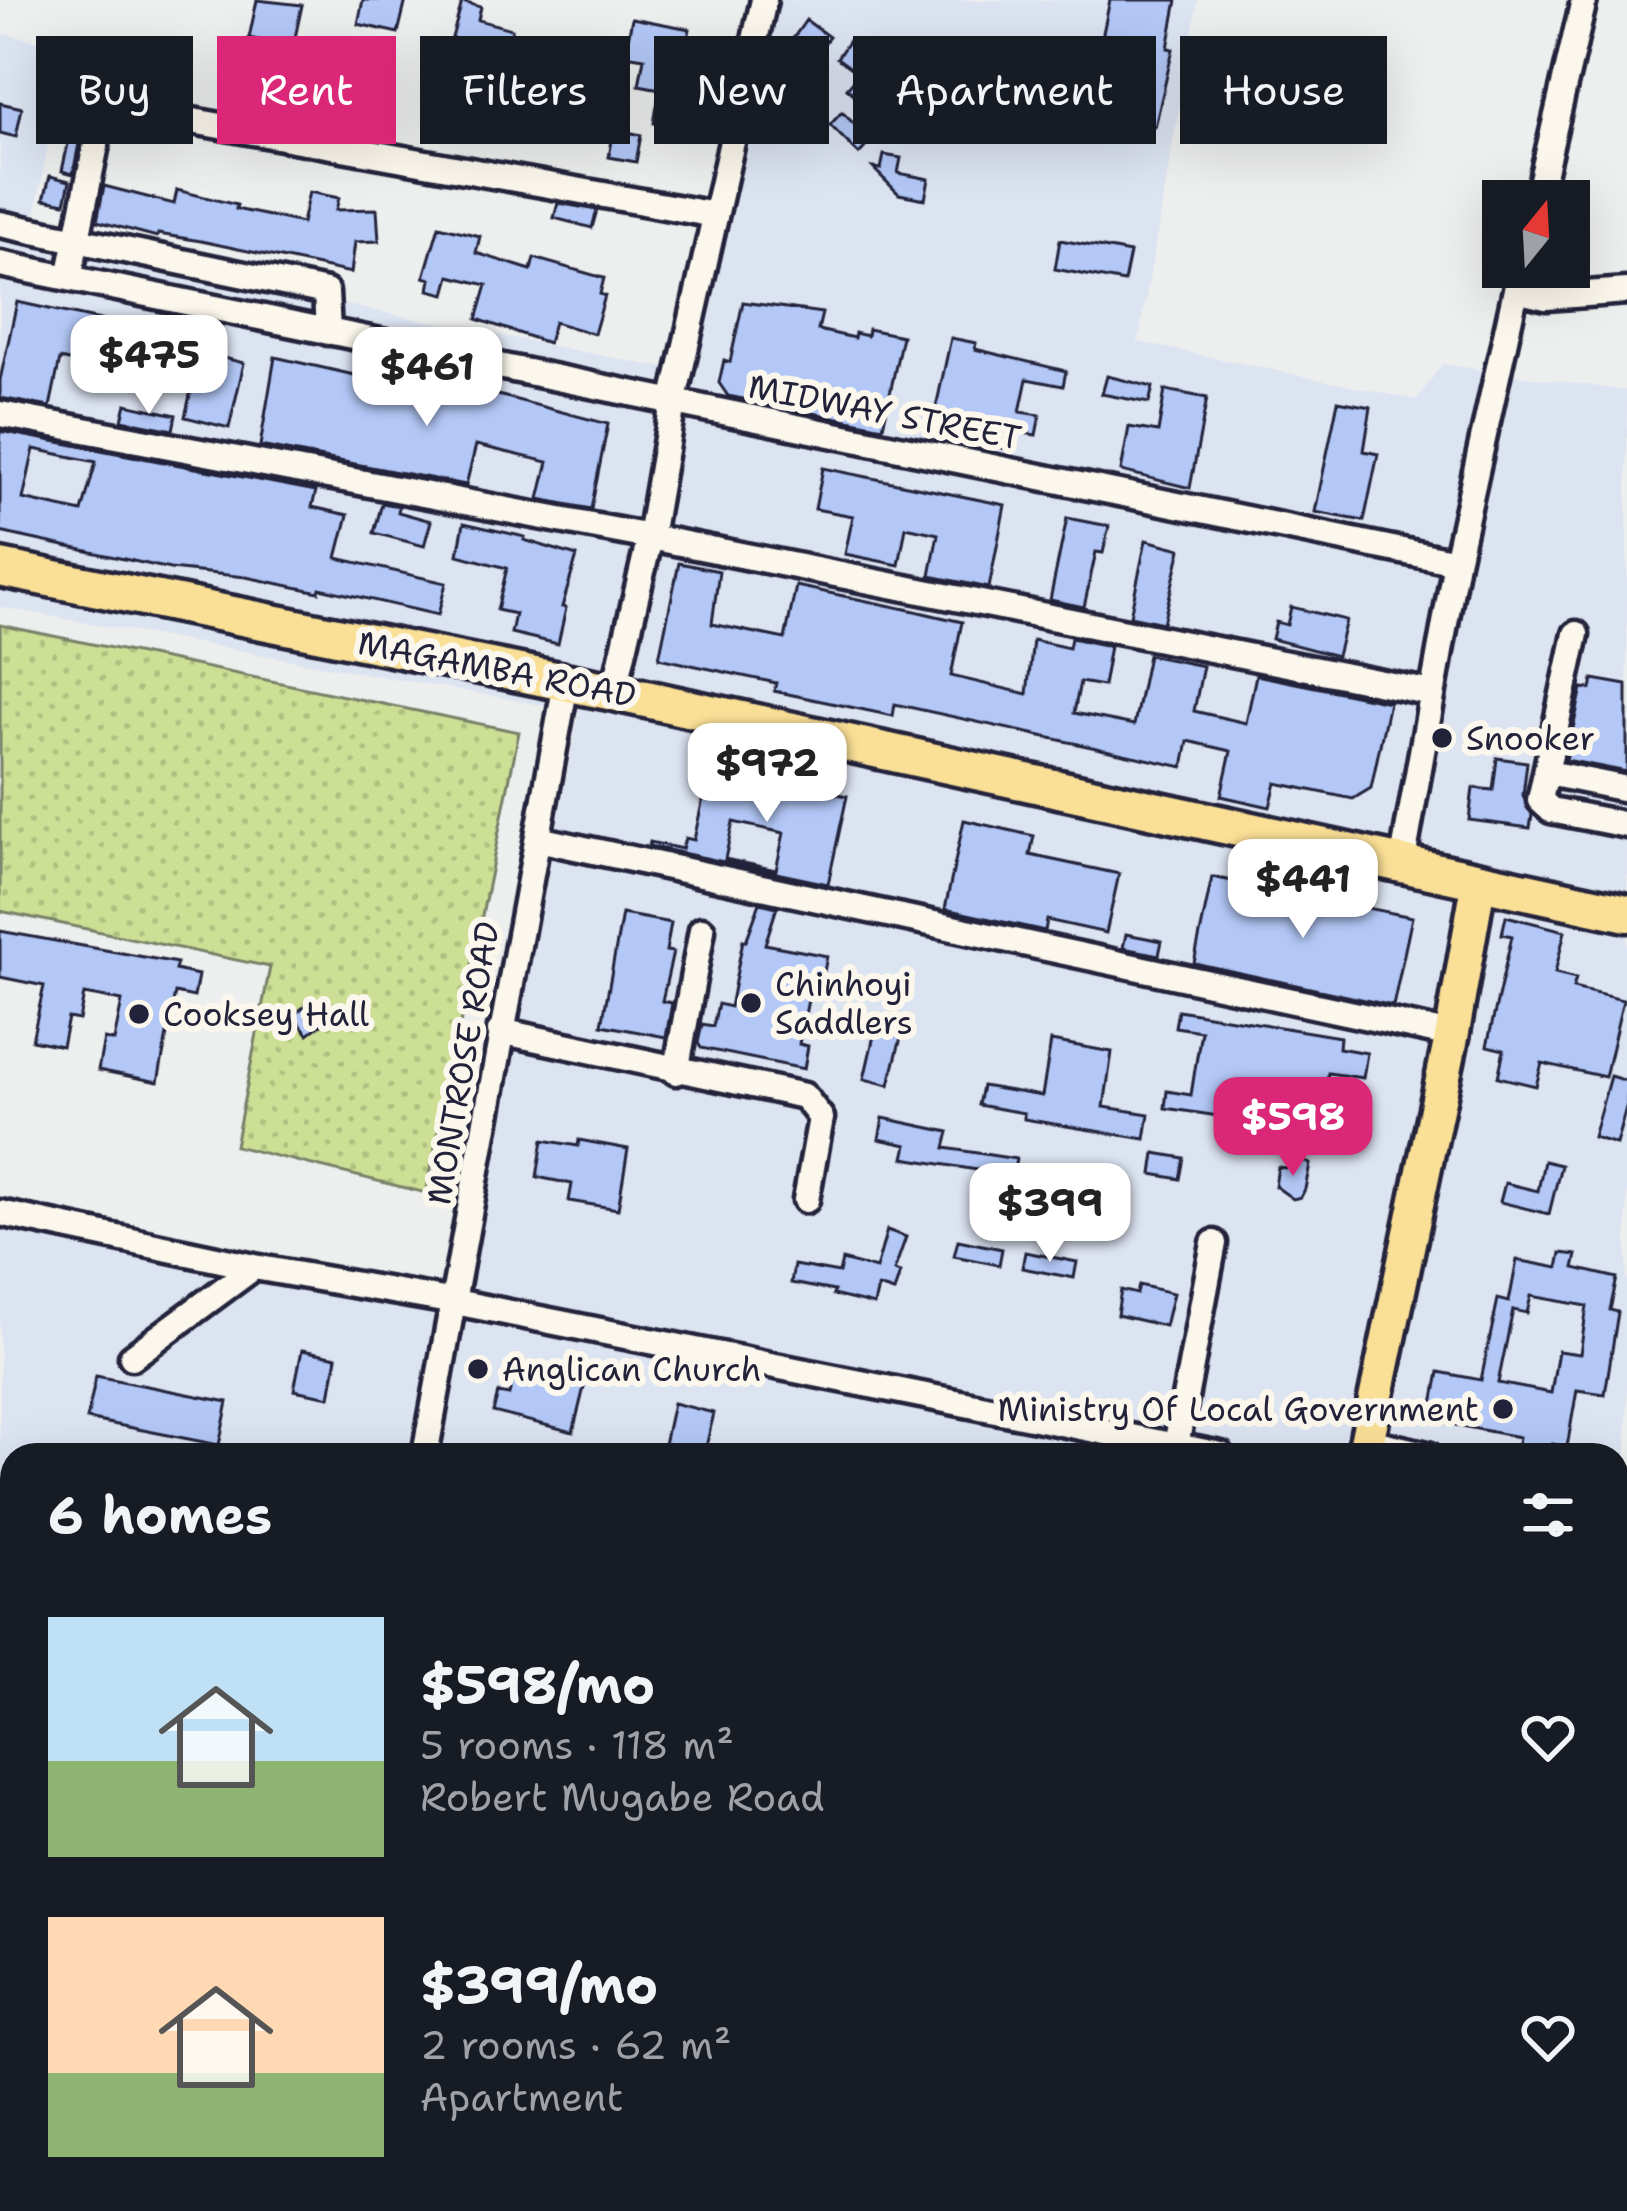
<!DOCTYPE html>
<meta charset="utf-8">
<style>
body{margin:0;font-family:"Shantell Sans",sans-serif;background:#242831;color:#f1f3f6;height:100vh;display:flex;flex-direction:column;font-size:45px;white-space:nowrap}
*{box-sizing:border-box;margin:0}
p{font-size:39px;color:#9ea1a6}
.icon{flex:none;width:66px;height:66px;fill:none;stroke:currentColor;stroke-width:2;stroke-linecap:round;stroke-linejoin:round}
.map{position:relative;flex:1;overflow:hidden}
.details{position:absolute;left:0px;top:1443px;width:1629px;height:768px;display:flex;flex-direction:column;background:#171b24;border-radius:36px 36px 0 0;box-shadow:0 12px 48px #0002}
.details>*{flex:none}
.guide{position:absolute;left:36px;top:36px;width:1557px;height:108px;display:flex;gap:24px}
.needle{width:78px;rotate:18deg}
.tools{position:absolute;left:1482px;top:180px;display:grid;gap:24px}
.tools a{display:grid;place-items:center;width:108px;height:108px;border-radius:0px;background:#171b24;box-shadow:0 12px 48px #0002;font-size:60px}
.price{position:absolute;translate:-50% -102px;padding:0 27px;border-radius:24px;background:#fff;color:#222;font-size:39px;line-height:78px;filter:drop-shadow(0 3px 6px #0008)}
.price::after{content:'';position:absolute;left:50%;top:72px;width:36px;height:27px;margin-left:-18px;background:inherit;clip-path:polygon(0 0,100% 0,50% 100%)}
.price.selected{background:#db2777;color:#fff}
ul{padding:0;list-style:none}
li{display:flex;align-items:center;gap:36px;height:300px;padding:0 48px}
li span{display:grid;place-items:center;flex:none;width:336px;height:240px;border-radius:0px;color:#555}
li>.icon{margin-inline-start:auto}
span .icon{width:144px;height:144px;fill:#fffc;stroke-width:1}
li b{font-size:51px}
h2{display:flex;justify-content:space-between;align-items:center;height:144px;padding:0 48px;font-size:51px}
.pill{padding:0 42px;border-radius:0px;background:#171b24;box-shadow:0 12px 48px #0002;font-size:42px;line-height:108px}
.pill.selected{background:#db2777;color:#fff}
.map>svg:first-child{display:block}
.built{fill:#dce3f1}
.grass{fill:url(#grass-dots);stroke:#778068;stroke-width:3}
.building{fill:#b3c8f7;stroke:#22223b;stroke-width:3;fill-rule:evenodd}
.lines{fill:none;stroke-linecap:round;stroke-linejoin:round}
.minor-casing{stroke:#22223b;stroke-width:33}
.major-casing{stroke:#22223b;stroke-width:42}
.highway-casing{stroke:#22223b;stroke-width:45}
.path{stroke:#22223b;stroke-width:4.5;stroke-dasharray:9 9;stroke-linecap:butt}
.minor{stroke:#fbf7ec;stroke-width:24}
.major{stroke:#fadf96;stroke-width:33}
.highway{stroke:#fadf96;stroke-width:36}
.rail-casing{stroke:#22223b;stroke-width:10}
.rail{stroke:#fbf7ec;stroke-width:6;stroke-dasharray:18;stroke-linecap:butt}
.poi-dot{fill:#22223b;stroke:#fbf7ec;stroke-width:4.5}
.labels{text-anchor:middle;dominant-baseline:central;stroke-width:12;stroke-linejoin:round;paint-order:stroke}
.street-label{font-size:33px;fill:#22223b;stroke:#fbf7ec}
.poi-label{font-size:33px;fill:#22223b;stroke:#fbf7ec;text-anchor:start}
</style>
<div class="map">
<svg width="1627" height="2211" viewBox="0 0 1627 2211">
<defs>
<pattern id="grass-dots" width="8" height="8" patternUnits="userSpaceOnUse" patternTransform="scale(3)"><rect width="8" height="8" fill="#ccdf94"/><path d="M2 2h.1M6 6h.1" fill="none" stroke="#afbf80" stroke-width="1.8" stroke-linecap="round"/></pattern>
</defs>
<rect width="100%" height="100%" fill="#edeeee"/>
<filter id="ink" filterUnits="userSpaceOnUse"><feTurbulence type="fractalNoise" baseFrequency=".00833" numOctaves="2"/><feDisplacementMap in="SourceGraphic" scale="24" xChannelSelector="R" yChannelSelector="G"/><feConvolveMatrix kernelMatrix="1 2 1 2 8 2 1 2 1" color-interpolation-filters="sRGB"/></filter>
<g filter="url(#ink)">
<path class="built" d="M771,0H1198L1138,342L1417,400L1442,364L1627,391V1787L1617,1790V1455H12V1764L0,1762V1219L464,1313L579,712L0,607V33L66,47L30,242L684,372Z"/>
<path class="grass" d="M0,625L519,732L426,1193L235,1146L270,967L0,911Z"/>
<path class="building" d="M257,0L302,5L293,47L249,38Z
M363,0H406L398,33L358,24Z
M1110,0H1177L1168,48L1173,49L1155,127L1086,113Z
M462,2L481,7L478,20L512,29L500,74L451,61L456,42L451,41Z
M632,18L690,29L682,70L689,72L679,127L654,123L660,89L639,85L644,58L625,55Z
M806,20L829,37L814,57L792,40Z
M850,39L948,110L934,128L881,90L866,105L847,88L859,74L837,58Z
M549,42L610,51L595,127L533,111Z
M321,70L350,80L340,108L355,111L352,129L317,123L322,89L315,87Z
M0,103L22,108L16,137L0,133Z
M842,112L871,141L859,154L830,125Z
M73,121L83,123L73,174L62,171Z
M614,129L641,135L636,162L609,157Z
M884,155L901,158L898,173L929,179L925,199L899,194L873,168L881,169Z
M50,176L70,181L65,203L44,199Z
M104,186L174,204L177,190L237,205L236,209L302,223L309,192L339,198L336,210L377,209L379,241L355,242L351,273L201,241L158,234L157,237L97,221Z
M558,203L597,210L592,228L554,218Z
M439,226L480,236L476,253L531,270L534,258L604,278L600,294L605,296L594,334L554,322L548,343L477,319L487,285L450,276L445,294L429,290L431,279L424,277Z
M1060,240L1130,253L1124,282L1055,269Z
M17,302L132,327L122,373L60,359L50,407L0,398V380Z
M743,302L822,313L818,330L854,338L855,333L867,336L868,329L902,336L883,427L728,396L719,383L724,360L730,362Z
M951,338L976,343L975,349L1066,371L1063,386L1027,379L1020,412L1040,415L1036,435L1016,432L1012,450L965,440L969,418L935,412Z
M200,352L244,363L229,428L185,417Z
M275,357L438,394L440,385L494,394L608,424L591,509L539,499L548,462L476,445L466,485L260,446Z
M1107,376L1153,387L1149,403L1102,394Z
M1165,390L1207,398L1190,488L1121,471L1129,427L1158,432Z
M1338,401L1371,407L1364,451L1378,454L1364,521L1315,512Z
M126,404L176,415L173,430L122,420Z
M0,431L316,491L312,507L348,515L337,558L446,583L438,615L320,588L319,592L246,577L170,569L0,532ZM34,449L96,462L82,512L23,499Z
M823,468L1005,505L989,588L930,576L938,534L906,527L899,565L845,554L853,516L815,509Z
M382,503L399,506L398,512L431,521L424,546L374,533Z
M1067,518L1109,526L1103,553L1096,552L1084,607L1050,600Z
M464,523L525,537L524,540L577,556L562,607L566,608L558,644L511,633L515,614L497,610L507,568L458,555Z
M1146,540L1181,549L1163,623L1130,616Z
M679,563L719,571L712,624L785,639L796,586L915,611L962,622L951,676L1027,694L1033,640L1069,648L1071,638L1110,646L1103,686L1080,682L1074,713L1134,725L1148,655L1203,666L1194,711L1246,723L1256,675L1389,702L1371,788L1353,799L1276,783L1270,807L1221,796L1231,751L1188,741L1183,767L895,704L893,716L774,691L776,683L659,658Z
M1291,607L1346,620L1337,656L1272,639L1276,622L1287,625Z
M1593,679L1627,685V772L1566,760L1582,688L1591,689Z
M1497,758L1527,762L1523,795L1532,815L1530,828L1469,820L1473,788L1493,790Z
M715,762L734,766L737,772L766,779L771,774L791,778L795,785L847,796L828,884L649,846L650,842L682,849L685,838L694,840L710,766ZM733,822L784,833L776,870L725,859Z
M964,820L1034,836L1030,855L1119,874L1106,933L1047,920L1045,931L945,909Z
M1212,877L1412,917L1393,1006L1194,963Z
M760,903L777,907L765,944L827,956L819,998L809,995L799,1044L808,1046L804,1069L701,1048L698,1043L702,1024L713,1026L718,1004L730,1007L743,940L746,941Z
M622,914L671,923L666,951L673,952L662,1001L672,1003L666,1037L602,1025Z
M1506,916L1565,931L1555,973L1576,978L1573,988L1623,1000L1605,1077L1542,1063L1536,1086L1498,1077L1504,1050L1487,1046L1512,936L1502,934Z
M0,931L177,963L175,970L198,975L194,997L175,993L158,1082L98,1070L104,1039L114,1041L122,1001L84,994L79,1020L68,1018L62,1046L32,1040L44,986L0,977Z
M1126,934L1162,941L1159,955L1123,948Z
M308,1004L323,1023L308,1034L293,1015Z
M1178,1010L1340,1037L1339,1048L1367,1053L1363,1078L1328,1073L1322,1109L1348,1113L1336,1135L1278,1125L1283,1094L1250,1089L1245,1120L1165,1108L1167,1091L1191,1095L1201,1031L1175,1027Z
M875,1031L901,1037L889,1085L864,1079Z
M1051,1041L1112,1052L1104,1107L1149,1114L1145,1139L1024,1119V1113L978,1105L982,1086L1042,1096Z
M1610,1076L1627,1081V1104L1616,1144L1593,1137Z
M883,1118L949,1132L945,1148L1016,1159L1013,1176L904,1158L907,1145L879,1139Z
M543,1140L578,1146L579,1140L628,1149L618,1209L569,1201L572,1184L537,1177Z
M1155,1153L1184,1158L1180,1179L1152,1174Z
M1298,1158L1310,1164L1305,1189L1301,1197L1293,1199L1275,1186L1278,1167L1285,1168Z
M1544,1161L1561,1165L1549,1214L1500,1202L1505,1183L1538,1191Z
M887,1230L906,1237L894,1271L900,1273L894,1292L878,1287L874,1305L833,1295L834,1291L791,1283L794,1265L839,1273L842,1260L876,1269Z
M958,1240L1002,1249L999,1265L954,1256Z
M1025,1252L1077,1262L1074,1278L1022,1268Z
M1561,1253L1577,1255L1574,1268L1617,1278L1610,1310L1618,1312L1605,1394L1577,1390L1567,1447L1553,1444L1552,1455H1516L1519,1437L1430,1420L1439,1372L1481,1380L1498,1299L1509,1302L1517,1260L1558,1268ZM1531,1296L1587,1306L1580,1354L1558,1351L1551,1393L1498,1383L1513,1310L1527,1313Z
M1139,1285L1173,1293L1165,1326L1117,1315L1121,1290L1137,1294Z
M302,1350L337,1357L330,1397L294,1390Z
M516,1366L585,1383L573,1432L493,1412L498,1393L509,1395Z
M96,1376L228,1402L219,1445L87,1419Z
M673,1403L714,1413L704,1455L663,1449Z"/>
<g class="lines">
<g class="minor-casing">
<path id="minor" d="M1537,201L1584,0
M0,224L326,292L328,332
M0,264L1456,562L1402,864
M69,278L104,105L715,215
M1516,290L1546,297L1627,291
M0,414L650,537L1432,693
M1456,562L1521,267
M1576,634L1540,800L1551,810L1627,825
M614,692L650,537L673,403L764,0
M1548,773L1627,789
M538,839L1452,1035
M500,1031L804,1096L821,1118L806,1200
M676,1072L702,930
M0,1213L254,1267L455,1302L1221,1455
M132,1357L254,1267
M1368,1441L1428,1455
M1176,1446L1214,1243
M425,1455L566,683
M1617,1498L1627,1500
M0,1559L12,1555
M0,1661L12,1664
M0,1697L12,1699
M0,1793L12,1795
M692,2207L704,2199
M278,2211L280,2199"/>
</g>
<g class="major-casing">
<path id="major" d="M1364,1455L1452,1035L1479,881
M1211,2211L1213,2199"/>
</g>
<g class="highway-casing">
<path id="highway" d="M0,568L614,692L1627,913"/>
</g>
<path class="path" d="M1617,2039L1627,2038"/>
<use href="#minor" class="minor"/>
<use href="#major" class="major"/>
<use href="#highway" class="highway"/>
<g class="rail-casing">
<path id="rail" d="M1617,1905L1627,1901
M917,2211L934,2199"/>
</g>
<use href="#rail" class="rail"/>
</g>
</g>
<g class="poi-dot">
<circle cx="1442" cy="738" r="12"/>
<circle cx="751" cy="1003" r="12"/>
<circle cx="139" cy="1014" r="12"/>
<circle cx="478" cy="1369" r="12"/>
<circle cx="1503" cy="1409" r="12"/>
</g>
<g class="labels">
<g class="street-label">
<text transform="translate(885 412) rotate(11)">MIDWAY STREET</text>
<text transform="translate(497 669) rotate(11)">MAGAMBA ROAD</text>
<text transform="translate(463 1063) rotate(-80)">MONTROSE ROAD</text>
</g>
<g class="poi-label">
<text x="1466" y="738">Snooker</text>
<text x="775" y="984">Chinhoyi<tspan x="775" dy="38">Saddlers</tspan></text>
<text x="163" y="1014">Cooksey Hall</text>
<text x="502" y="1369">Anglican Church</text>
<text x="1479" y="1409" text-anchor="end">Ministry Of Local Government</text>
</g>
</g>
</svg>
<div class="tools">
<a><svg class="needle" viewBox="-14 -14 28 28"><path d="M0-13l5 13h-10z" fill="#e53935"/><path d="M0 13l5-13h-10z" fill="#9ea1a6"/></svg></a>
</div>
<b class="price" style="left:149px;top:417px">$475</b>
<b class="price" style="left:427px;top:429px">$461</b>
<b class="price" style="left:767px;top:825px">$972</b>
<b class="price" style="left:1303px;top:941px">$441</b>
<b class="price selected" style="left:1293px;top:1179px">$598</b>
<b class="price" style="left:1050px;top:1265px">$399</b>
<div class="guide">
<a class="pill">Buy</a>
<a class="pill selected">Rent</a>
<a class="pill">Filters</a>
<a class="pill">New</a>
<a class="pill">Apartment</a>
<a class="pill">House</a>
</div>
<section class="details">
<h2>6 homes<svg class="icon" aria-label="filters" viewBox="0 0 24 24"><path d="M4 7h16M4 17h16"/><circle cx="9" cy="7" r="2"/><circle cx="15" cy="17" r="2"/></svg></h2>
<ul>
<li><span style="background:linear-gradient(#bfe0f5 60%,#8fb573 0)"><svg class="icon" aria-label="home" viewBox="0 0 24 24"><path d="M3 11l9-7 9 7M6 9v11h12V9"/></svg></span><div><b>$598/mo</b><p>5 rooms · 118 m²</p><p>Robert Mugabe Road</p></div><svg class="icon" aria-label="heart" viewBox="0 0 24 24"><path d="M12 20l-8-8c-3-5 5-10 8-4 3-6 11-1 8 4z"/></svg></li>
<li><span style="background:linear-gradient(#ffd9b3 65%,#8fb573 0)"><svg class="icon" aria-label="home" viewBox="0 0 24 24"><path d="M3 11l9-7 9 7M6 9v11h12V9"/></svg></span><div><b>$399/mo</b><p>2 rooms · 62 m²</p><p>Apartment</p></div><svg class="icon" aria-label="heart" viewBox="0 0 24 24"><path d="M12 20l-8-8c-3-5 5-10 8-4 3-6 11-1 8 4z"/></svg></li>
</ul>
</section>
</div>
